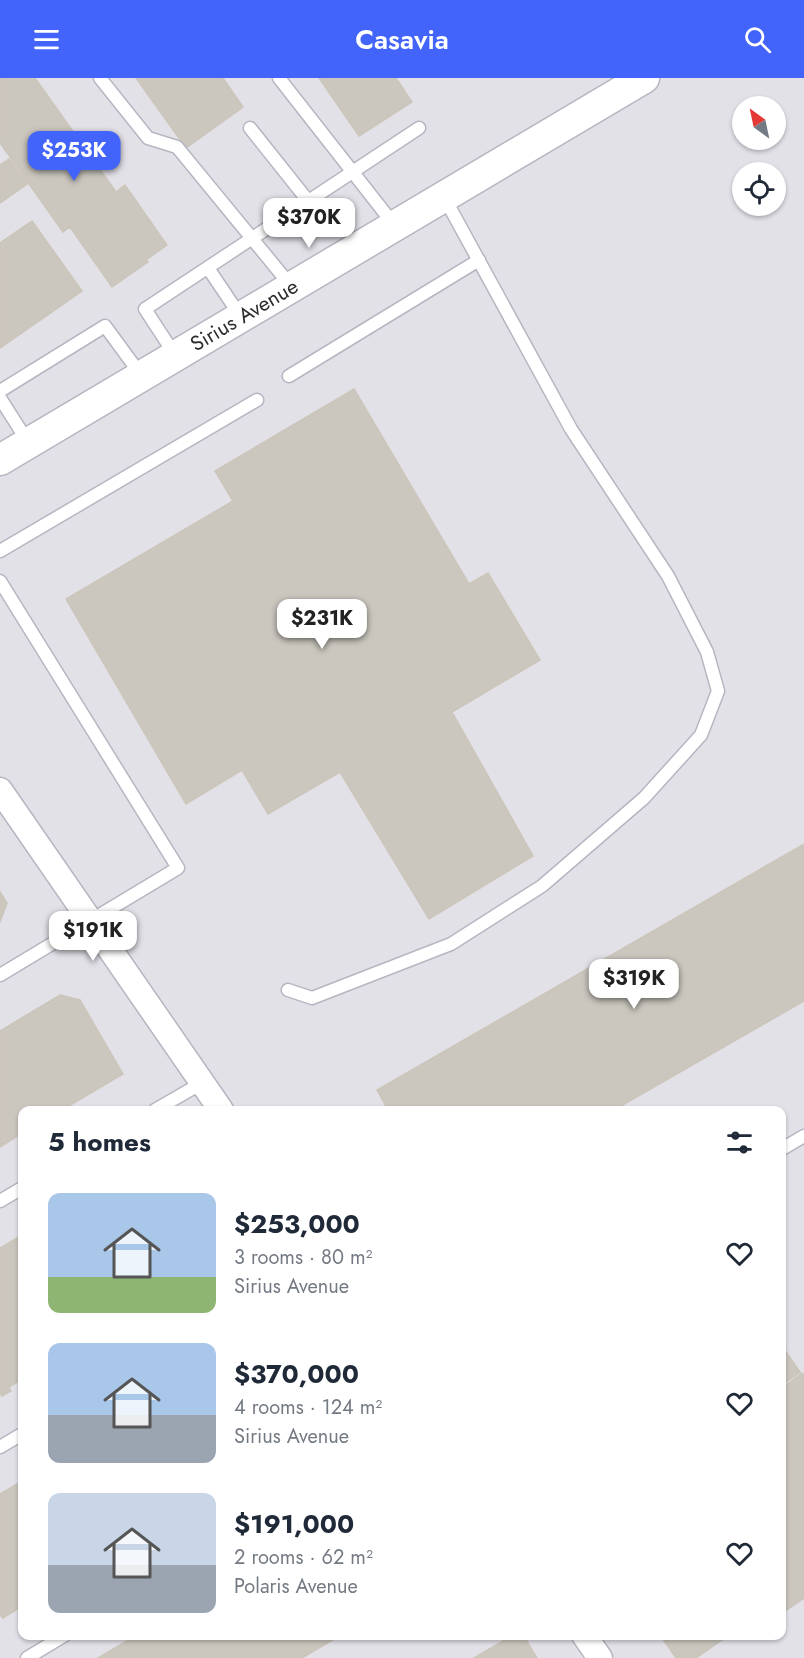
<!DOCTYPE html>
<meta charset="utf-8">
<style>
body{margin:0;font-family:Jost,sans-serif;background:#f2f2f3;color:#1f2937;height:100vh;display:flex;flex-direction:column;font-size:22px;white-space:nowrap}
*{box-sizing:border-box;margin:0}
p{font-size:20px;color:#747a83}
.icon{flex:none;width:33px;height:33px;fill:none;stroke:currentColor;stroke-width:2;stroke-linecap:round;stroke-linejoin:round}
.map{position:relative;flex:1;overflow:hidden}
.panel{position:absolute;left:18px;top:1028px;width:768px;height:534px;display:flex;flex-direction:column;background:#fff;border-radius:12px;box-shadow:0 2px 4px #0004}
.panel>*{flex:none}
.needle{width:39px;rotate:327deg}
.fabs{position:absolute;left:732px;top:18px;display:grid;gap:12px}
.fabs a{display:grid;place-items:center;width:54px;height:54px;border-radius:50%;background:#fff;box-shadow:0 2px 4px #0004;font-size:30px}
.price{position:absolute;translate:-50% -51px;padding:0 14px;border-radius:12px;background:#fff;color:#222;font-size:20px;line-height:39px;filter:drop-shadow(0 2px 3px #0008)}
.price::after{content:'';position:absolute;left:50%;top:36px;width:18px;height:14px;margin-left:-9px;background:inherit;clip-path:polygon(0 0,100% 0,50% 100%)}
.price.current{background:#4264fb;color:#fff}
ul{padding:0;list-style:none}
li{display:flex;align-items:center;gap:18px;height:150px;padding:0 30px}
li span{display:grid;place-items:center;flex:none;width:168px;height:120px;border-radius:12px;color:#555}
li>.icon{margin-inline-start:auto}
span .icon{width:72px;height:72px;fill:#fffc;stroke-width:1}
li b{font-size:26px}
h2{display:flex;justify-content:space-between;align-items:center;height:72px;padding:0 30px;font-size:26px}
header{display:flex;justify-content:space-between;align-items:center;height:78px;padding:0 30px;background:#4264fb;color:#fff;font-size:27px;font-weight:600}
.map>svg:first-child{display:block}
.industrial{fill:#e3e1e8;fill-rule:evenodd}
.building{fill:#cbc7bf;stroke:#cbc5ba;stroke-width:1.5}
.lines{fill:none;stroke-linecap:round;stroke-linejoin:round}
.service-casing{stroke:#b4b7c1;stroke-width:15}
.minor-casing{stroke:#b4b7c1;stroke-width:27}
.tertiary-casing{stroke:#b4b7c1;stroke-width:33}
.service{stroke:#fff;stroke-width:12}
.minor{stroke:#fff;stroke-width:24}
.tertiary{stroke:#fff;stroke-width:30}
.labels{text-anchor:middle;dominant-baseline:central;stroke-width:4.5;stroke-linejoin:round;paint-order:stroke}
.street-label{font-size:21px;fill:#2e2e2e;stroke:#fff}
</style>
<header><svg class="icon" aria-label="menu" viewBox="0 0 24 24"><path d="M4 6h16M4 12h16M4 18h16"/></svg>Casavia<svg class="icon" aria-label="search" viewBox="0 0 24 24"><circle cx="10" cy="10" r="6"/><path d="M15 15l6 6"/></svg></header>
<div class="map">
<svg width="804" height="1580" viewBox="0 0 804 1580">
<rect width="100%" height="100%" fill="#efe9e1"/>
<path class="industrial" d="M0,0H804V1580H0ZM742,28H776V62H742ZM742,94H776V128H742ZM22,1032H782V1557H22Z"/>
<path class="building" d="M0,0H35L116,114L125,107L167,167L146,182L148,184L112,209L70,149L63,154L0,65Z
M136,0H223L243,29L186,70Z
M319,0H396L412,24L359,58Z
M9,81L27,106L0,125V87Z
M32,143L82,213L0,270V165Z
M354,311L469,506L488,495L540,582L452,634L533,778L429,841L340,694L268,736L242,692L186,726L66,521L233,423L215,393Z
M804,766V923L614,1032H388L377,1012Z
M0,814L7,825L0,844Z
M60,917L80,922L123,996L62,1032H22V1055L0,1069V953Z
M22,1157V1301L9,1309L11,1313L2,1318L0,1315V1170Z
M782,1268L800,1294L782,1307Z
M802,1295L804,1298V1520L782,1535V1310Z
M22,1403V1528L3,1540L0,1537V1416Z
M137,1557H341L302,1580H98Z
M513,1557H523L537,1580H474Z
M660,1557H729L696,1580H676Z"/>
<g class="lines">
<g class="service-casing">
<path id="service" d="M100,0L148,60L177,69L291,208
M279,0L395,148
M250,50L309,124
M208,190L241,239
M175,277L145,231L419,50
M289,298L479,182
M0,313L105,248L141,297
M0,320L28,364
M0,473L257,322
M0,503L178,790L0,897
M288,912L312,920L451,866L542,808L644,720L701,657L718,613L707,574L668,498L571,351L444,119
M155,1032L202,1005
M782,1071L804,1058
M0,1123L22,1110
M0,1369L22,1356
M27,1580L65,1557"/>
</g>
<g class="minor-casing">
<path id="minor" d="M0,712L221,1032
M584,1557L600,1580"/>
</g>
<g class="tertiary-casing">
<g id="tertiary">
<path id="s1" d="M0,382L644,0"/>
</g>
</g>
<use href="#service" class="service"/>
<use href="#minor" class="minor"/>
<use href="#tertiary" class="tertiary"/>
</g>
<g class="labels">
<g class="street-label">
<text stroke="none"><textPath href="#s1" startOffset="284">Sirius Avenue</textPath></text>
</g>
</g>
</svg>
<div class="fabs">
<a><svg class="needle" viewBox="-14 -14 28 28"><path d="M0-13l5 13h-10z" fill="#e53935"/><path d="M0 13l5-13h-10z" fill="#747a83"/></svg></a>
<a><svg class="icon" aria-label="locate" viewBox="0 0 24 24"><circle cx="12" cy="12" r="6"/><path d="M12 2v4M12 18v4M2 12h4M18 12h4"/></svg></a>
</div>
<b class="price current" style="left:74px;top:104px">$253K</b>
<b class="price" style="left:309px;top:171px">$370K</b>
<b class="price" style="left:322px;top:572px">$231K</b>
<b class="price" style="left:93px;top:884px">$191K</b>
<b class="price" style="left:634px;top:932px">$319K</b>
<section class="panel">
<h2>5 homes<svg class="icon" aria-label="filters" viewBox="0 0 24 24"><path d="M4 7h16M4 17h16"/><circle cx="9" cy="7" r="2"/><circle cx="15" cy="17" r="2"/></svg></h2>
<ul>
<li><span style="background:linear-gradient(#a9c7e8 70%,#8fb573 0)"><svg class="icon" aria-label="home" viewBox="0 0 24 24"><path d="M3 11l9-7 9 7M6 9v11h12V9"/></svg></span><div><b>$253,000</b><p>3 rooms · 80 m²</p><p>Sirius Avenue</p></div><svg class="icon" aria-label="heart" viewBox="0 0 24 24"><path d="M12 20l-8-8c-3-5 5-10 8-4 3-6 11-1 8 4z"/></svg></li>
<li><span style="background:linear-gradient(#a9c7e8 60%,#9aa5b1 0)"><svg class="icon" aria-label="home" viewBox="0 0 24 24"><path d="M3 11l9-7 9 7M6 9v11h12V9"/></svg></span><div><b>$370,000</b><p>4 rooms · 124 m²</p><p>Sirius Avenue</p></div><svg class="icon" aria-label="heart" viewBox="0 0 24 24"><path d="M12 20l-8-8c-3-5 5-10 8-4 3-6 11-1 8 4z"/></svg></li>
<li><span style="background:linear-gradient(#c9d6e8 60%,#9aa5b1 0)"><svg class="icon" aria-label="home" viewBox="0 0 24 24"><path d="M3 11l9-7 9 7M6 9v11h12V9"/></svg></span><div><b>$191,000</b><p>2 rooms · 62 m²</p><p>Polaris Avenue</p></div><svg class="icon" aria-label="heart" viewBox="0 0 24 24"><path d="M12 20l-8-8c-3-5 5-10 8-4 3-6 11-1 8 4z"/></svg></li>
</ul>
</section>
</div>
